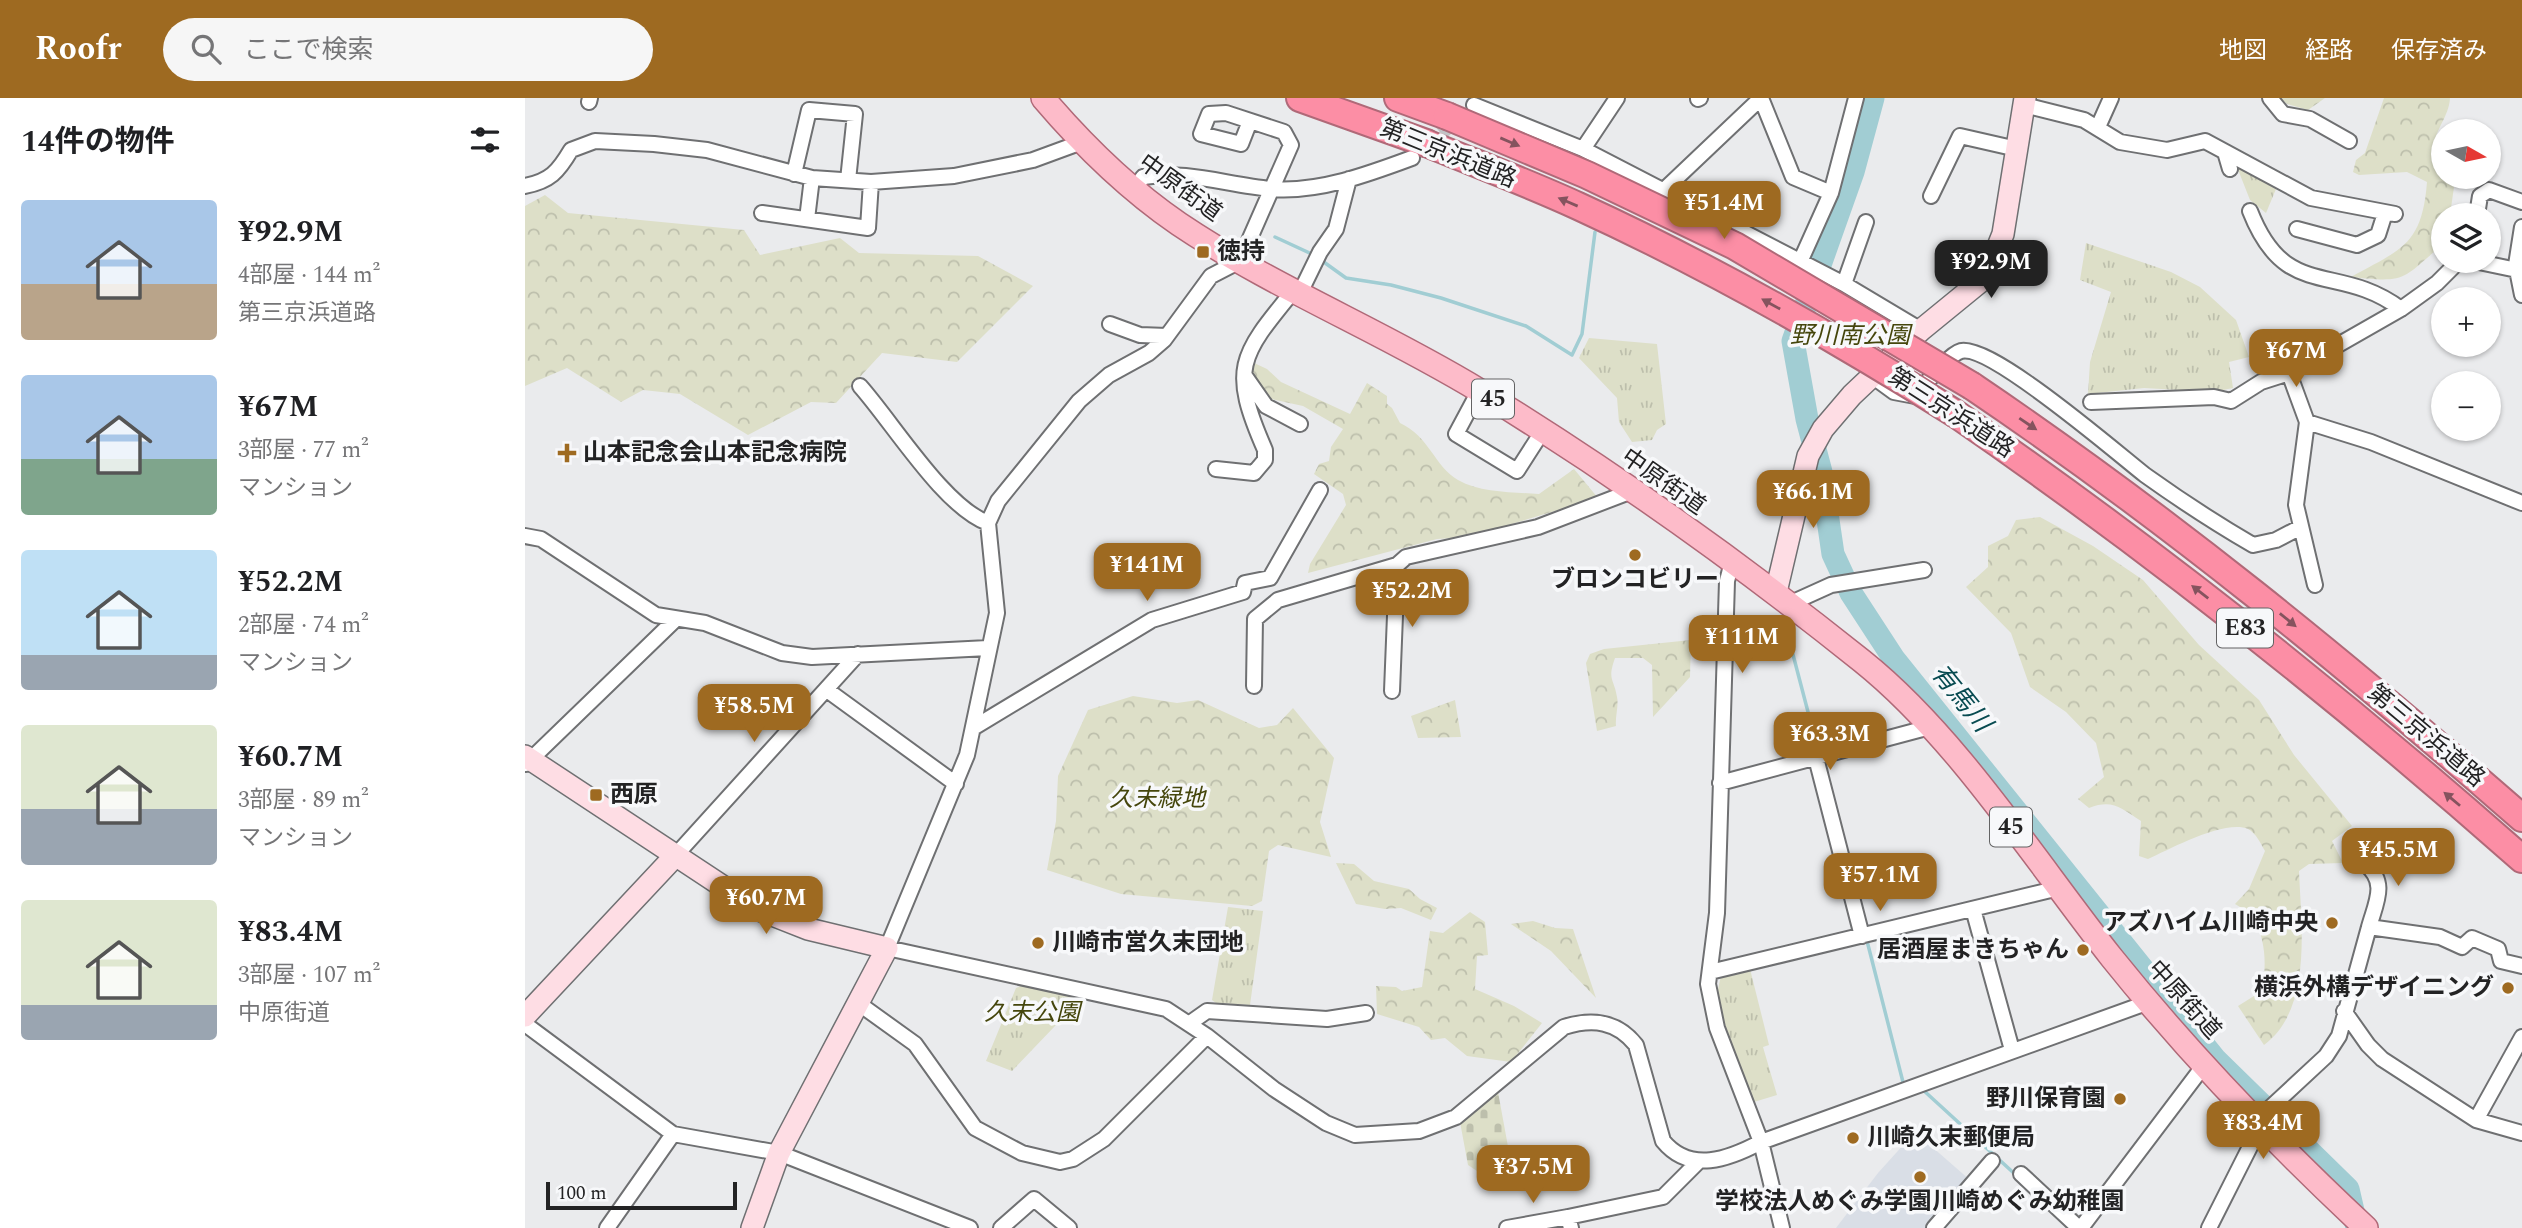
<!DOCTYPE html>
<html lang="ja">
<meta charset="utf-8">
<style>
body{margin:0;font-family:Spectral,"Noto Sans JP",serif;background:#f6f6f6;color:#202124;height:100vh;display:flex;flex-direction:column;font-size:26px;white-space:nowrap}
*{box-sizing:border-box;margin:0}
p{font-size:23px;color:#757577}
.icon{flex:none;width:38px;height:38px;fill:none;stroke:currentColor;stroke-width:2;stroke-linecap:round;stroke-linejoin:round}
.map{position:relative;flex:1;overflow:hidden}
.details{display:flex;flex-direction:column;background:#fff;width:525px}
.details>*{flex:none}
.needle{width:46px;rotate:99deg}
.tools{position:absolute;left:1906px;top:21px;display:grid;gap:14px}
.tools a{display:grid;place-items:center;width:70px;height:70px;border-radius:50%;background:#fff;box-shadow:0 2px 5px #0004;font-size:35px}
.scale{position:absolute;left:21px;bottom:18px;width:191px;box-sizing:border-box;padding-left:7px;border:4px solid #232324;border-top:0;font-size:19px;line-height:24px;white-space:nowrap;color:#232324;-webkit-text-stroke:5px #f7f8fa;paint-order:stroke}
.price{position:absolute;translate:-50% -60px;padding:0 16px;border-radius:14px;background:#9e6a21;color:#fff;font-size:23px;line-height:46px;filter:drop-shadow(0 2px 4px #0008)}
.price::after{content:'';position:absolute;left:50%;top:42px;width:21px;height:16px;margin-left:-10px;background:inherit;clip-path:polygon(0 0,100% 0,50% 100%)}
.price.active{background:#222;color:#fff}
ul{padding:0;list-style:none}
li{display:flex;align-items:center;gap:21px;height:175px;padding:0 21px}
li span{display:grid;place-items:center;flex:none;width:196px;height:140px;border-radius:7px;color:#555}
li>.icon{margin-inline-start:auto}
span .icon{width:84px;height:84px;fill:#fffc;stroke-width:1}
li b{font-size:30px}
h2{display:flex;justify-content:space-between;align-items:center;height:84px;padding:0 21px;font-size:30px}
header{display:flex;align-items:center;gap:42px;box-sizing:border-box;height:98px;padding:0 35px;background:#9e6a21;color:#fff}
header strong{font-size:33px}
nav{display:flex;gap:38px;margin-inline-start:auto;font-size:24px}
.search{width:490px;height:63px;background:#f6f6f6;display:flex;align-items:center;gap:18px;box-sizing:border-box;padding:0 24px;border-radius:38px;color:#757577;font-size:26px}
main{display:flex;flex:1;min-height:0}
.map>svg:first-child{display:block}
.built{fill:#d9dee6}
.grass{fill:url(#grass-tufts)}
.forest{fill:url(#forest-crowns)}
.cemetery{fill:url(#cemetery-stones)}
.lines{fill:none;stroke-linecap:round;stroke-linejoin:round}
.stream{stroke:#a1cdd3;stroke-width:3.5}
.river{stroke:#a1cdd3;stroke-width:23}
.street-tunnel{stroke:#c2c3c5;stroke-width:14;stroke-dasharray:14 7;stroke-linecap:butt}
.street-casing{stroke:#6f7072;stroke-width:18}
.secondary-casing{stroke:#6f7072;stroke-width:24}
.primary-casing{stroke:#b06978;stroke-width:26}
.highway-casing{stroke:#b06978;stroke-width:30}
.street{stroke:#fff;stroke-width:14}
.secondary{stroke:#fedde4;stroke-width:21}
.primary{stroke:#fdbbc9;stroke-width:23}
.highway{stroke:#fc8ea5;stroke-width:26}
.highway-bridge-casing{stroke:#b06978;stroke-width:30;stroke-linecap:butt}
.highway-bridge{stroke:#fc8ea5;stroke-width:26}
.oneway{fill:#85535e}
.poi-dot{fill:#9e6a21;stroke:#f7f8fa;stroke-width:2.5}
.labels{text-anchor:middle;dominant-baseline:central;stroke-width:7;stroke-linejoin:round;paint-order:stroke}
.shield{fill:#f7f8fa;stroke:#636364;stroke-width:2}
.shield-label{font-size:23px;font-weight:bold;fill:#232324}
.street-label{font-size:24px;fill:#232324;stroke:#f7f8fa}
.poi-label{font-size:24px;font-weight:bold;fill:#232324;stroke:#f7f8fa;text-anchor:start}
.park-label{font-size:24px;font-style:italic;fill:#45460c;stroke:#f7f8fa}
.water-label{font-size:26px;font-style:italic;fill:#084b51;stroke:#f7f8fa}
</style>
<header>
<strong>Roofr</strong>
<div class="search"><svg class="icon" aria-label="search" viewBox="0 0 24 24"><circle cx="10" cy="10" r="6"/><path d="M15 15l6 6"/></svg>ここで検索</div>
<nav><a>地図</a><a>経路</a><a>保存済み</a></nav>
</header>
<main>
<section class="details">
<h2>14件の物件<svg class="icon" aria-label="filters" viewBox="0 0 24 24"><path d="M4 7h16M4 17h16"/><circle cx="9" cy="7" r="2"/><circle cx="15" cy="17" r="2"/></svg></h2>
<ul>
<li><span style="background:linear-gradient(#a9c7e8 60%,#b9a48a 0)"><svg class="icon" aria-label="home" viewBox="0 0 24 24"><path d="M3 11l9-7 9 7M6 9v11h12V9"/></svg></span><div><b>¥92.9M</b><p>4部屋 · 144 m²</p><p>第三京浜道路</p></div></li>
<li><span style="background:linear-gradient(#a9c7e8 60%,#7fa58c 0)"><svg class="icon" aria-label="home" viewBox="0 0 24 24"><path d="M3 11l9-7 9 7M6 9v11h12V9"/></svg></span><div><b>¥67M</b><p>3部屋 · 77 m²</p><p>マンション</p></div></li>
<li><span style="background:linear-gradient(#bfe0f5 75%,#9aa5b1 0)"><svg class="icon" aria-label="home" viewBox="0 0 24 24"><path d="M3 11l9-7 9 7M6 9v11h12V9"/></svg></span><div><b>¥52.2M</b><p>2部屋 · 74 m²</p><p>マンション</p></div></li>
<li><span style="background:linear-gradient(#dfe7d0 60%,#9aa5b1 0)"><svg class="icon" aria-label="home" viewBox="0 0 24 24"><path d="M3 11l9-7 9 7M6 9v11h12V9"/></svg></span><div><b>¥60.7M</b><p>3部屋 · 89 m²</p><p>マンション</p></div></li>
<li><span style="background:linear-gradient(#dfe7d0 75%,#9aa5b1 0)"><svg class="icon" aria-label="home" viewBox="0 0 24 24"><path d="M3 11l9-7 9 7M6 9v11h12V9"/></svg></span><div><b>¥83.4M</b><p>3部屋 · 107 m²</p><p>中原街道</p></div></li>
</ul>
</section>
<div class="map">
<svg width="1997" height="1130" viewBox="0 0 1997 1130">
<defs>
<pattern id="grass-tufts" width="24" height="20" patternUnits="userSpaceOnUse" patternTransform="scale(1.75)"><rect width="24" height="20" fill="#dddfc8"/><path d="M3 7l-1-3M5 7V3M7 7l1-3M15 17l-1-3M17 17v-4M19 17l1-3" fill="none" stroke="#bdbfac"/></pattern>
<pattern id="forest-crowns" width="20" height="18" patternUnits="userSpaceOnUse" patternTransform="scale(1.75)"><rect width="20" height="18" fill="#dddfc8"/><path d="M2 6a3 3 0 1 1 6 0M12 15a3 3 0 1 1 6 0" fill="none" stroke="#bdbfac"/></pattern>
<pattern id="cemetery-stones" width="16" height="16" patternUnits="userSpaceOnUse" patternTransform="scale(1.75)"><rect width="16" height="16" fill="#dddfc8"/><path d="M2 7V4a2 2 0 0 1 4 0v3zM10 15v-3a2 2 0 0 1 4 0v3z" fill="#bdbfac"/></pattern>
</defs>
<rect width="100%" height="100%" fill="#eaebed"/>
<path class="built" d="M1390,1034L1446,1083L1404,1130H1311L1353,1075Z"/>
<path class="grass" d="M1712,69L1751,91L1741,115L1725,102Z
M1561,145L1646,174L1675,189L1711,222L1724,259L1704,264L1708,290L1688,294L1619,290L1563,296L1565,264L1586,194L1555,182Z
M1064,240L1132,246L1141,326L1132,332L1127,342L1107,344L1094,324L1092,300L1054,260Z
M703,809L738,813L725,907L691,905L687,902Z
M1225,871L1244,947L1238,949L1252,997L1229,1004L1196,922L1191,900L1196,878Z
M496,888L549,899L552,905L487,973L461,963L491,890Z"/>
<path class="forest" d="M1755,0H1800L1783,12L1762,6Z
M1859,0H1925C1924,20 1907,35 1909,53C1910,62 1918,68 1918,79H1923L1929,89L1925,117H1918V146C1876,182 1882,185 1826,179C1876,151 1897,148 1902,84L1882,74L1834,77L1828,74L1831,62L1840,55Z
M20,97L43,115L219,132L235,157L315,140L334,155L453,158L508,188L432,264L357,255L311,305L286,304L223,337L155,296L118,292L96,304L42,270L0,288V108Z
M727,264L742,271L756,284L825,316L842,285L862,298V306L867,310L875,325C904,338 910,369 933,382C956,395 988,394 1014,396L1049,371L1073,400L944,439L912,441L783,475L785,466L821,407L818,396L789,376L794,366L804,363L806,349L818,331L778,308L741,300L725,279Z
M1515,419L1568,448L1618,482L1674,547L1734,602L1769,657L1827,728L1807,743L1818,765L1784,766L1774,773C1776,826 1788,911 1739,947L1713,908L1737,893C1742,862 1740,847 1730,818L1710,806L1724,791L1740,753C1736,746 1731,735 1723,731C1700,721 1645,751 1623,761L1614,758L1616,723C1595,710 1588,701 1564,710L1553,701L1579,679L1571,645L1541,614L1505,589L1486,535L1441,489L1463,469V448L1483,438L1491,422Z
M1166,542L1165,579L1128,619L1127,567L1118,560H1090C1082,583 1089,580 1092,599C1094,607 1090,619 1091,628L1072,633L1061,565L1065,556L1079,551Z
M608,598L652,605L673,602L734,630L752,627L768,610L809,660L795,724L806,759L753,747L744,753L737,803L727,808L596,796L522,772L531,723L533,678L563,612Z
M930,602L936,639L893,640L886,618Z
M811,765L829,766L849,783L884,791L895,801L912,810L906,822L876,810L860,811L831,806Z
M945,814L960,824L963,857L952,858L950,891L989,908L1017,925L986,964L942,958L920,940L906,942L894,929L852,916L851,888L871,889L877,893L897,889L905,833L918,835Z
M1008,823L1030,830L1048,831L1071,900L1026,853L986,826Z"/>
<path class="cemetery" d="M973,994L984,1054L1029,1048L1034,1079L976,1089L943,1067L935,1024Z"/>
<g class="lines">
<path class="stream" d="M750,139L789,157
M796,162L821,180L866,187L916,200L1001,228L1047,257L1057,236L1070,134
M1260,526L1294,656
M1341,839L1379,988
M1397,991L1492,1078"/>
<path class="river" d="M1348,0L1328,74L1268,243L1282,321L1296,374L1308,456L1326,495L1369,561L1690,961L1823,1091L1832,1130"/>
<path class="street-tunnel" d="M900,49L935,19"/>
<g class="street-casing">
<path id="street" d="M1236,0L1268,79L1306,95
M1745,0L1758,16L1785,21L1824,43
M1173,1L1175,0
M64,4L65,0
M949,7L1058,51L1319,186L1396,232
M1499,7L1559,22L1595,44L1642,52L1680,43L1786,100L1870,116
M725,23L716,46L676,36L684,16L701,15L759,34L766,47L715,163L686,178L639,242L624,255L584,277L554,303L473,403L463,425L472,515L442,657L362,850L641,911L682,938L749,991L801,1025L830,1037L894,1033L931,1019L1039,929C1068,920 1092,923 1111,947L1138,1043C1165,1076 1204,1061 1236,1044L1624,904
M1573,29L1586,0
M1058,51L1092,0
M1700,54L1705,71
M269,76L284,12L330,16L323,82
M0,88C25,83 33,74 46,52L70,43L129,46L182,52L287,80L346,84L429,78L508,62L557,44
M609,92L618,79C662,72 702,87 746,91C793,95 844,76 887,60
M1139,92L1236,0
M1406,98L1435,38L1492,51
M1725,113C1761,205 1812,163 1876,211
M237,115L343,130L346,84
M1952,117L1955,98L1964,92L1997,104
M282,121L287,80
M1997,129L1991,167L1997,197
M1772,131L1832,147L1853,137L1860,115
M1949,163L1992,172
M1275,164L1306,95L1331,0
M1319,186L1341,124
M775,195L795,154L811,131L824,81
M585,226L615,237L642,238
M1764,275L1782,324L1771,407L1790,487
M720,278L741,308L775,326
M1347,278L1369,294L1390,298C1399,288 1424,256 1436,253C1466,246 1592,355 1620,377C1655,402 1690,425 1728,447L1751,442L1774,430
M335,288C368,325 419,409 463,425
M954,293L931,336L992,373L1017,334
M1566,304L1689,299L1706,303L1736,284L1764,275L1876,211L1912,185L1934,163
M1782,324L1846,344L1997,405
M691,371L729,375L740,362V352C704,270 715,258 769,192
M0,438L16,441L131,517L180,525L257,555L287,559L463,550
M1207,464L1202,483L1192,815L1183,886L1192,930L1236,1044L1257,1130
M1264,506L1306,487L1399,472
M729,588L730,521L753,502L872,467L881,459L1013,429L1107,393
M302,592L431,686
M867,593L872,467
M448,630L627,522L718,494L720,485L745,480L795,392
M1291,660L1337,838
M1,666L151,521
M1195,685L1405,629
M150,758L333,556
M1840,766C1863,784 1851,804 1844,829
M1448,811L1487,952
M1185,874L1534,790
M333,905L390,946L450,1030L497,1055L535,1064L548,1061L579,1041L682,938
M1819,913L1843,947L1857,961L1951,1022L1997,1035
M665,925L682,913L802,921L841,915
M0,926L148,1036L254,1055L445,1130
M1732,1022L1801,958L1814,938L1844,829L1915,839L1937,849L1947,840L1973,851L1976,863L1997,868
M1951,1022L1997,939
M1496,1076L1554,1130
M82,1130L148,1036
M476,1130L509,1101L544,1130
M982,1130L1043,1119
M1046,1130L1043,1119L1138,1099L1173,1064
M1409,1130L1467,1063
M1556,1130L1680,966
M1684,1130L1736,1027"/>
</g>
<g class="secondary-casing">
<path id="secondary" d="M1251,494L1283,358L1298,331L1327,297L1396,232L1456,183L1464,171L1478,136L1500,0
M0,658L232,811L283,831L362,850L254,1055L227,1130
M0,918L150,758"/>
</g>
<g class="primary-casing">
<path id="primary" d="M518,0C558,47 603,91 654,126C749,190 857,233 955,293C1087,374 1216,466 1337,563C1432,639 1511,764 1587,860C1664,956 1751,1046 1841,1130"/>
</g>
<g class="highway-casing">
<path id="highway" d="M775,0L901,45
M873,0L922,18
M1447,288C1641,419 1821,566 1997,720
M1431,316C1628,452 1817,602 1997,761"/>
</g>
<use href="#street" class="street"/>
<use href="#secondary" class="secondary"/>
<use href="#primary" class="primary"/>
<use href="#highway" class="highway"/>
<g class="highway-bridge-casing">
<path id="highway-bridge" d="M922,18L1062,77L1210,148L1447,288
M901,45C952,66 1003,85 1053,108C1184,168 1309,239 1431,316"/>
</g>
<use href="#highway-bridge" class="highway-bridge"/>
</g>
<defs><path id="oneway-solid" d="M-6-.8H1V-3.2L6.5 0L1 3.2V.8H-6Z" transform="scale(1.75)"/></defs>
<g class="oneway">
<use href="#oneway-solid" transform="translate(985 44) rotate(23)"/>
<use href="#oneway-solid" transform="translate(1043 104) rotate(-157)"/>
<use href="#oneway-solid" transform="translate(1246 206) rotate(-151)"/>
<use href="#oneway-solid" transform="translate(1503 326) rotate(34)"/>
<use href="#oneway-solid" transform="translate(1675 494) rotate(-142)"/>
<use href="#oneway-solid" transform="translate(1763 522) rotate(39)"/>
<use href="#oneway-solid" transform="translate(1927 701) rotate(-140)"/>
</g>
<g class="poi-dot">
<rect x="671" y="147" width="14" height="14" rx="3.5"/>
<path d="M38.5 344.5h7v7h7v7h-7v7h-7v-7h-7v-7h7z"/>
<circle cx="1110" cy="457" r="7"/>
<rect x="64" y="690" width="14" height="14" rx="3.5"/>
<circle cx="1807" cy="825" r="7"/>
<circle cx="513" cy="845" r="7"/>
<circle cx="1558" cy="852" r="7"/>
<circle cx="1983" cy="890" r="7"/>
<circle cx="1595" cy="1001" r="7"/>
<circle cx="1328" cy="1040" r="7"/>
<circle cx="1395" cy="1079" r="7"/>
</g>
<g class="labels">
<g class="shield">
<rect x="947" y="281.5" width="42" height="39" rx="5"/>
<rect x="1692" y="510.5" width="56" height="39" rx="5"/>
<rect x="1465" y="709.5" width="42" height="39" rx="5"/>
</g>
<g class="shield-label">
<text x="968" y="301">45</text>
<text x="1720" y="530">E83</text>
<text x="1486" y="729">45</text>
</g>
<g class="street-label">
<text transform="translate(923 56) rotate(22)">第三京浜道路</text>
<text transform="translate(655 90) rotate(36)">中原街道</text>
<text transform="translate(1426 315) rotate(33)">第三京浜道路</text>
<text transform="translate(1138 384) rotate(35)">中原街道</text>
<text transform="translate(1901 638) rotate(40)">第三京浜道路</text>
<text transform="translate(1659 902) rotate(48)">中原街道</text>
</g>
<g class="poi-label">
<text x="692" y="154">徳持</text>
<text x="58" y="355">山本記念会山本記念病院</text>
<text x="1110" y="482" text-anchor="middle">ブロンコビリー</text>
<text x="85" y="697">西原</text>
<text x="1793" y="825" text-anchor="end">アズハイム川崎中央</text>
<text x="527" y="845">川崎市営久末団地</text>
<text x="1544" y="852" text-anchor="end">居酒屋まきちゃん</text>
<text x="1969" y="890" text-anchor="end">横浜外構デザイニング</text>
<text x="1581" y="1001" text-anchor="end">野川保育園</text>
<text x="1342" y="1040">川崎久末郵便局</text>
<text x="1395" y="1104" text-anchor="middle">学校法人めぐみ学園川崎めぐみ幼稚園</text>
</g>
<g class="park-label">
<text x="1325" y="238">野川南公園</text>
<text x="632" y="701">久末緑地</text>
<text x="507" y="915">久末公園</text>
</g>
<g class="water-label">
<text transform="translate(1436 600) rotate(51)">有馬川</text>
</g>
</g>
</svg>
<div class="tools">
<a><svg class="needle" viewBox="-14 -14 28 28"><path d="M0-13l5 13h-10z" fill="#e53935"/><path d="M0 13l5-13h-10z" fill="#757577"/></svg></a>
<a><svg class="icon" aria-label="layers" viewBox="0 0 24 24"><path d="M12 4l9 5-9 5-9-5zM3 14l9 5 9-5"/></svg></a>
<a>+</a>
<a>−</a>
</div>
<div class="scale">100 m</div>
<b class="price" style="left:1199px;top:143px">¥51.4M</b>
<b class="price active" style="left:1466px;top:202px">¥92.9M</b>
<b class="price" style="left:1771px;top:291px">¥67M</b>
<b class="price" style="left:1288px;top:432px">¥66.1M</b>
<b class="price" style="left:622px;top:505px">¥141M</b>
<b class="price" style="left:887px;top:531px">¥52.2M</b>
<b class="price" style="left:1217px;top:577px">¥111M</b>
<b class="price" style="left:229px;top:646px">¥58.5M</b>
<b class="price" style="left:1305px;top:674px">¥63.3M</b>
<b class="price" style="left:1873px;top:790px">¥45.5M</b>
<b class="price" style="left:1355px;top:815px">¥57.1M</b>
<b class="price" style="left:241px;top:838px">¥60.7M</b>
<b class="price" style="left:1738px;top:1063px">¥83.4M</b>
<b class="price" style="left:1008px;top:1107px">¥37.5M</b>
</div>
</main>
